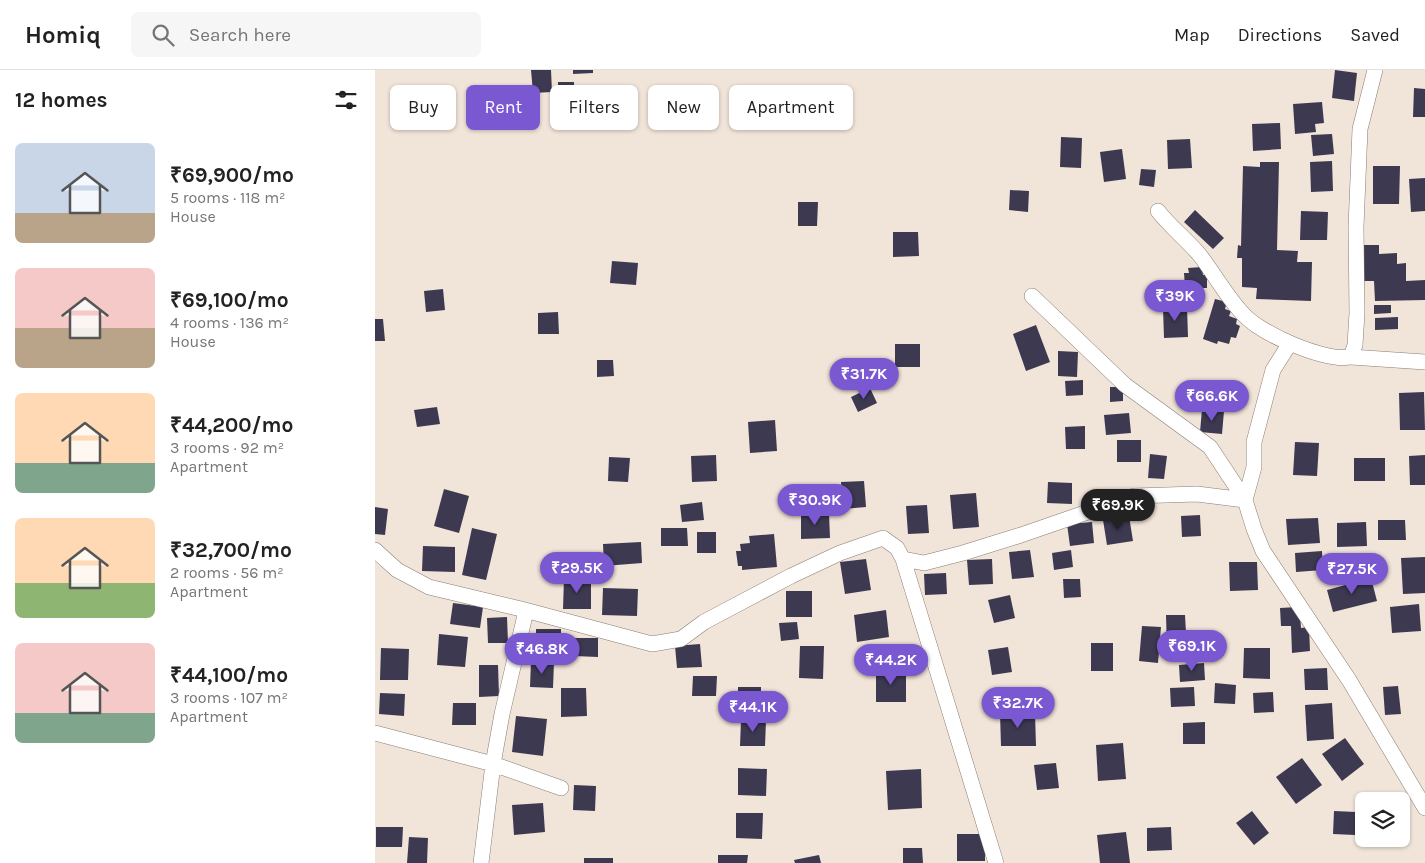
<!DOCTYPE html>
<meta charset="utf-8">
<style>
body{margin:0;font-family:Karla,sans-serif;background:#f6f6f6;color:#222;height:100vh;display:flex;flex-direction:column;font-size:19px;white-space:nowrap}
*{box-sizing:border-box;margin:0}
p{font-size:16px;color:#767676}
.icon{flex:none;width:28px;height:28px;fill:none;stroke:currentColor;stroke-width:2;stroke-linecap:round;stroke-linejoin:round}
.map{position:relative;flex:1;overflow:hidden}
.side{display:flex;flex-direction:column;background:#fff;width:375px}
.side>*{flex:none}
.guide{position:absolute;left:15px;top:15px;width:475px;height:45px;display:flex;gap:10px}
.controls{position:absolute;left:980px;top:722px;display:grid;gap:10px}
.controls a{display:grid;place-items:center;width:55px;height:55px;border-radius:8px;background:#fff;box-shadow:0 1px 4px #0004;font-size:25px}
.price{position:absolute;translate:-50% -42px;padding:0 11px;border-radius:18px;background:#7a58d2;color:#fff;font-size:16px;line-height:32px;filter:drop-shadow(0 1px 2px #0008)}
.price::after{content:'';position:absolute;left:50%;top:30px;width:15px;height:11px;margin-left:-8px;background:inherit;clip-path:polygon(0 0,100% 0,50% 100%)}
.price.on{background:#222;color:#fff}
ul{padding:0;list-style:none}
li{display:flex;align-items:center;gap:15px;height:125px;padding:0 15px}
li span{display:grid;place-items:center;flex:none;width:140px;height:100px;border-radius:8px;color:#555}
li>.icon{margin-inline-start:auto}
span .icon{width:60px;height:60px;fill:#fffc;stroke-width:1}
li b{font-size:21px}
h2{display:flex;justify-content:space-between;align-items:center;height:60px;padding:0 15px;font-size:21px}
.chip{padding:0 18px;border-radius:8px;background:#fff;box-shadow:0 1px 4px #0004;font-size:18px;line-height:45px}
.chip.on{background:#7a58d2;color:#fff}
header{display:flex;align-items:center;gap:30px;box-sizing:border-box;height:70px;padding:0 25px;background:#fff;border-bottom:1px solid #e0e0e0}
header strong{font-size:24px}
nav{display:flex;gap:28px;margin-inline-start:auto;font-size:18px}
.search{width:350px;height:45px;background:#f6f6f6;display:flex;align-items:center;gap:12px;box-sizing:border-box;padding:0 18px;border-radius:8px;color:#767676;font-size:19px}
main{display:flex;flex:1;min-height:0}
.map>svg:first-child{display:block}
.building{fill:#3d3951}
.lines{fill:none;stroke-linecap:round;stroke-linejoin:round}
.street-casing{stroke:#887d73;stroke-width:16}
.street{stroke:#fff;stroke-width:15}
</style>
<header>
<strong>Homiq</strong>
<div class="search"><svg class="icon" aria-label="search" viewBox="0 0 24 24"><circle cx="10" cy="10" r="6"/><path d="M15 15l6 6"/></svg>Search here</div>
<nav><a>Map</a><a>Directions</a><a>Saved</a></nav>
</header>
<main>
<section class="side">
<h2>12 homes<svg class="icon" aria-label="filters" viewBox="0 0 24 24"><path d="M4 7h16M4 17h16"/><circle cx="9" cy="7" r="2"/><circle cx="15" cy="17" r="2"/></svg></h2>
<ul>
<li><span style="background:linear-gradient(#c9d6e8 70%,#b9a48a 0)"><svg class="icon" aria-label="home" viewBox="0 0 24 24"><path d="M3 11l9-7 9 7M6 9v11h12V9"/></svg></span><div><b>₹69,900/mo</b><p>5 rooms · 118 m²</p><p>House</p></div></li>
<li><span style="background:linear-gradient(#f6c9c9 60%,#b9a48a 0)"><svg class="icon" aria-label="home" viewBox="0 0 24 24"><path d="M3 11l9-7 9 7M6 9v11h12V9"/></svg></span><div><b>₹69,100/mo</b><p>4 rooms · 136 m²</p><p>House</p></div></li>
<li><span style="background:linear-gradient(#ffd9b3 70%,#7fa58c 0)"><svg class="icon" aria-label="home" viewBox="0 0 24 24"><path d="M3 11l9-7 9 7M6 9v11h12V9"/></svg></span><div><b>₹44,200/mo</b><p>3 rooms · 92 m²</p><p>Apartment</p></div></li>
<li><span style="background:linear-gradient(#ffd9b3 65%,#8fb573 0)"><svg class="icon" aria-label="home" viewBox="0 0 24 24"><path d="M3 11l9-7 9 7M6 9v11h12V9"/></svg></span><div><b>₹32,700/mo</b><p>2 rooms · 56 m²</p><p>Apartment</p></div></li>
<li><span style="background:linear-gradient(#f6c9c9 70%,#7fa58c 0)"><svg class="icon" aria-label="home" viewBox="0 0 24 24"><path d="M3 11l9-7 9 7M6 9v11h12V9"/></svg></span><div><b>₹44,100/mo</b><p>3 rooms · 107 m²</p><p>Apartment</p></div></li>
</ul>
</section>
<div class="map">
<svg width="1050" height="793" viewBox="0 0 1050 793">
<rect width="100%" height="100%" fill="#f1e4d9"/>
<path class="building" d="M156,0H176L177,22L158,23Z
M198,0H218V3L198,4Z
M960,0L982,3L979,31L957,28Z
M183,12H199V32H183Z
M1039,18L1050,19V47H1038Z
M947,32L949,53L940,54L941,62L920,64L918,34Z
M905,53L906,79L878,81L877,54Z
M957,64L959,84L938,86L936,65Z
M686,67L707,68L706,98L685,97Z
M815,69L817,98L793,99L792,70Z
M747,79L751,109L729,112L725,82Z
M957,91L958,121L936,122L935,92Z
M885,92H904L902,180L923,181L922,192H937L936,231L881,229L882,218L867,217V188H862L863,175L866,176L868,96L885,97Z
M998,96H1025L1024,134H998Z
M766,99L781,100L779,117L764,115Z
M1050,108V141L1036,142L1034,109Z
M635,120L654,121L653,142L634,140Z
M423,132H443L442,156H423Z
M820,140L849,168L838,179L809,152Z
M926,141L953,142L952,170H925Z
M518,162H543L544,186L518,187Z
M988,175H1004V184L1022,183V194L1031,193V211L1050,210V230L1000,231L999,211H989Z
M237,191L263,193L261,215L235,213Z
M827,197L828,205H832V218H828L829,225L815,226V217H810L809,203H814L813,198Z
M68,219L70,240L51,242L49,221Z
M840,229L852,232L850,239L856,241L854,246L862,249L861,254L865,256L861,268L856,267L854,274L843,271L842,274L828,269Z
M999,235H1016V243L999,244Z
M812,237L813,267L789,268L788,238Z
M183,242L184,264H163V243Z
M1023,247V259L1000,260V248Z
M0,249H8L10,271H0Z
M661,255L675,292L651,301L638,264Z
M520,274H545V297H520Z
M683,281L703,282L702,307L683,306Z
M222,290H238L239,306L222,307Z
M708,310V325L691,326L690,311Z
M735,317H748V331L735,332Z
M495,318L502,333L483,342L476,327Z
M1049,322L1050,360H1025L1024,323Z
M62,337L65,354L42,357L39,340Z
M827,339L849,341L847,364L825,362Z
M754,343L756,363L731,365L729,345Z
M400,350L402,381L375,383L373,352Z
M710,356V379H691L690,357Z
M742,370H766V392H742Z
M920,372L944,373L942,406L918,405Z
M775,384L792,386L789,409L773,408Z
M341,385L342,411L317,412L316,386Z
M1050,385V415H1035L1034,386Z
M234,387L255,388L253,412L233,411Z
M979,388H1010V411H979Z
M489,411L491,437L468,439L466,412Z
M673,412L697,413V434L672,433Z
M69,419L94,426L84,463L59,456Z
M601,423L604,457L578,459L575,425Z
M327,432L329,450L307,452L305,435Z
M552,435L554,463L533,464L531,436Z
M0,437L13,439L10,465L0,464Z
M454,443L455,468L426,469V444Z
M825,445L826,466L807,467L806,446Z
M754,446L758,471L732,475L728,450Z
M943,448L945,473L913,475L911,449Z
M1003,450H1030L1031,470H1003Z
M717,452L719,473L695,476L692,454Z
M991,452L992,476L962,477V453Z
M97,458L122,464L111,510L87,505Z
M286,458H312L313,476H286Z
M322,462H341V483H322Z
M399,464L402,497L367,500V496H363L361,481H366L365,474L375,473L374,466Z
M266,472L267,493L229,496L228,474Z
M48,476L80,477V502L47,501Z
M655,480L659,507L637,509L634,482Z
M696,480L698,497L679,500L677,483Z
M947,481L948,500L921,502L920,483Z
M1050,487V523L1028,524L1026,488Z
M491,489L496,520L470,524L465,492Z
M617,489L618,514L594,515L592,490Z
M854,492H882L883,520L855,521Z
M571,503L572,524L550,525L549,504Z
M189,508L216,509V539H188Z
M996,508L1002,531L958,542L952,520Z
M688,509H705L706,527L689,528Z
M228,518L263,519L262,546L227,545Z
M411,521H437V547H411Z
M635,525L640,548L619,553L613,530Z
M78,533L108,537L105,558L75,554Z
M1044,534L1046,561L1017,563L1015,537Z
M922,537L925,544L926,558L934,557L935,581L917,583L916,556H906L905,538Z
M511,540L514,567L482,572L479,545Z
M791,545H810L812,581H792Z
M132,547L133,573H113L112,548Z
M422,552L424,569L406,571L404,553Z
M767,556L786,557L783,593L764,591Z
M161,559H186V583H161Z
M64,564L93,567L90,597L62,595Z
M199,568H223V587L199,586Z
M716,573H738V601H716Z
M325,574L327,597L302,598L300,576Z
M425,576H449L448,609L424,608Z
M633,577L637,602L617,605L613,580Z
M6,578L34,579L33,610H5Z
M869,578H895V609L868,608Z
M156,591L179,592L178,618L155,617Z
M829,593L830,610L805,612L804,595Z
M104,595H123L124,626L104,627Z
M952,598L953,620H930L929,599Z
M501,599H531V632H501Z
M318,606H342L341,626H317Z
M840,613L861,615L860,634L839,633Z
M1023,616L1026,644L1010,645L1008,617Z
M363,617H386V643H363Z
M819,617L820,636L796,637L795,618Z
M186,618H211L212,646L186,647Z
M898,622L899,642L879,643L878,623Z
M5,623L30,624L29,646L4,644Z
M78,633H101V655H77Z
M957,633L959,669L932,671L930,635Z
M625,643H660L661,676H626Z
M141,646L172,649L168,686L137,682Z
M366,650L391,651L390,676H365Z
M830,652V674H808V653Z
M970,668L989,694L967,711L947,684Z
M748,673L751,709L723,711L721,675Z
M927,688L947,715L921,734L901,707Z
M681,693L684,718L662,720L659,695Z
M363,698L392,699L391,726L363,725Z
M546,699L547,738L513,740L511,701Z
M199,715L221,716L220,741L198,740Z
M168,733L170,762L139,765L137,735Z
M877,741L894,763L879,775L861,753Z
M959,741L981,742L980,765L958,764Z
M361,743H388L387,769L361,768Z
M1,757H28L27,777H1Z
M796,757L797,780L772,781V758Z
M751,762L755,793H725L722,765Z
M582,764H610V791H582Z
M34,767L53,768L52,793H32Z
M528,778H547L548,793H528Z
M343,785H373L372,793H343Z
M444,785L446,793H420L419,790Z
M209,788H238V793H209Z"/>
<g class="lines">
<g class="street-casing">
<path id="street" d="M783,141C796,158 814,171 827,188C841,207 852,227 868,244C886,264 950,292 976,287L980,275L982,243L981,157L985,59L1000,0
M657,226L750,315L835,377L870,430L879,459L888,481L974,610L1050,738
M976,287L1050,292
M870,430L879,397V372L898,300L915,273
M0,480L22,500L54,517L146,539L277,574L306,569L329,552L416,506L465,483L508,468L522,478L528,489L621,793
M528,489L549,493L588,483L646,465L759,426L822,424L870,430
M0,663L118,694L186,718
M106,793L118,694L127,644L151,541"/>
</g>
<use href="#street" class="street"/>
</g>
</svg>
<div class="controls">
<a><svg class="icon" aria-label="layers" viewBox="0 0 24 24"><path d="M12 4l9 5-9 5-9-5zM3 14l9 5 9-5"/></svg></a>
</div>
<b class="price" style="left:800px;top:252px">₹39K</b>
<b class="price" style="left:489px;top:330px">₹31.7K</b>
<b class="price" style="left:837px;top:352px">₹66.6K</b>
<b class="price" style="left:440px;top:456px">₹30.9K</b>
<b class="price on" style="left:743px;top:461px">₹69.9K</b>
<b class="price" style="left:202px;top:524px">₹29.5K</b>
<b class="price" style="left:977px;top:525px">₹27.5K</b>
<b class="price" style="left:817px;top:602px">₹69.1K</b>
<b class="price" style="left:167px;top:605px">₹46.8K</b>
<b class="price" style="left:516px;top:616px">₹44.2K</b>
<b class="price" style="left:643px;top:659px">₹32.7K</b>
<b class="price" style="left:378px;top:663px">₹44.1K</b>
<div class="guide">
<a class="chip">Buy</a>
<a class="chip on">Rent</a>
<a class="chip">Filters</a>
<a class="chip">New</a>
<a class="chip">Apartment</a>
</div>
</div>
</main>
